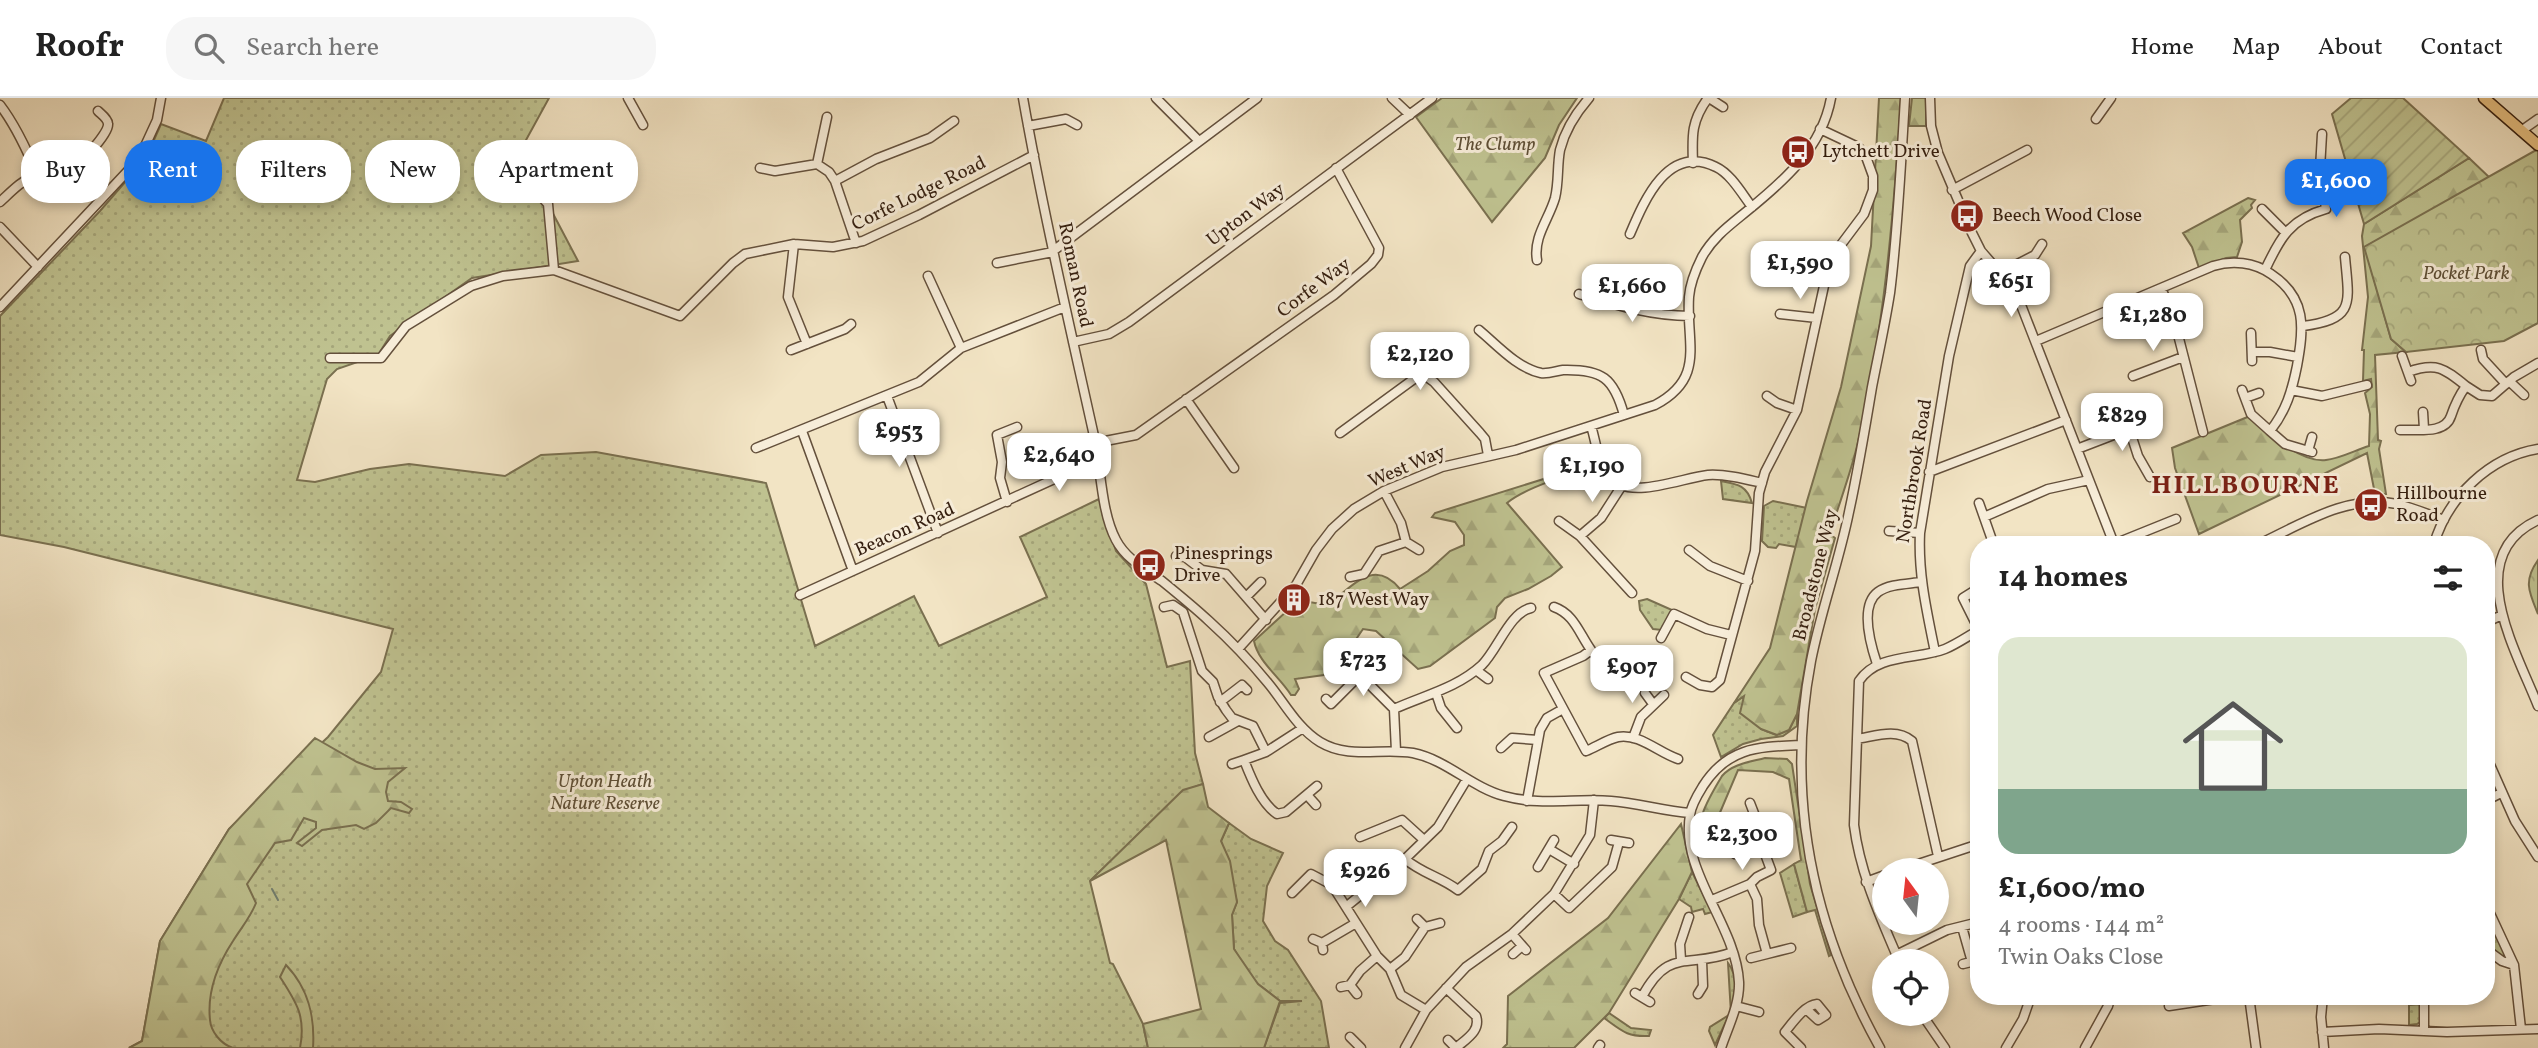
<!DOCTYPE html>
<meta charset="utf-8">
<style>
body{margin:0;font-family:Vollkorn,serif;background:#f6f6f6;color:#222;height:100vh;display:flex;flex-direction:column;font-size:26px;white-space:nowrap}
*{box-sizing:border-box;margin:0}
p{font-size:23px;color:#767676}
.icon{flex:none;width:38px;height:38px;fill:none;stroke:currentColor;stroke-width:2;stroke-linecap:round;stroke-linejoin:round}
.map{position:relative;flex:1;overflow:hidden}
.drawer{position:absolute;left:1970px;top:438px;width:525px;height:469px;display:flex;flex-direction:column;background:#fff;border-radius:28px;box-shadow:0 4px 10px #0003}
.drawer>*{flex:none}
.hud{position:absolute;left:21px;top:42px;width:665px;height:63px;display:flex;gap:14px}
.needle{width:46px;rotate:345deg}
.buttons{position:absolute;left:1872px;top:760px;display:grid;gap:14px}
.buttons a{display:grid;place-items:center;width:77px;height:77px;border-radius:50%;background:#fff;box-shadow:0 4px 10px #0003;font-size:35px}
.price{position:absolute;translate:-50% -60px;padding:0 16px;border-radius:14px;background:#fff;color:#222;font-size:23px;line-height:46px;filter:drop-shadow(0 2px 4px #0008)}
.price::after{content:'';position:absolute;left:50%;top:42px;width:21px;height:16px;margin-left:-10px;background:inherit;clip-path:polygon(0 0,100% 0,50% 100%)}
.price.selected{background:#1a73e8;color:#fff}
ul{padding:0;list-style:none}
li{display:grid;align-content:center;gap:14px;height:371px;padding:0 28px}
li span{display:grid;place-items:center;height:217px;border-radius:21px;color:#555}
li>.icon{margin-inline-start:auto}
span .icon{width:126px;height:126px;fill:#fffc;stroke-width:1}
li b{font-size:30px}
h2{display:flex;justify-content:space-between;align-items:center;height:84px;padding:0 28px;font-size:30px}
.pill{padding:0 24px;border-radius:28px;background:#fff;box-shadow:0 4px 10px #0003;font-size:24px;line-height:63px}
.pill.selected{background:#1a73e8;color:#fff}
header{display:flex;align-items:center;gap:42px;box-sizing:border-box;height:98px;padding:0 35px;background:#fff;border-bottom:2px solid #e0e0e0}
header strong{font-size:33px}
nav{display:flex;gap:38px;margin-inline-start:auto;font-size:24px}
.search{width:490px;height:63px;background:#f6f6f6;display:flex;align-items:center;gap:18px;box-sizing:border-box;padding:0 24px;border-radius:28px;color:#767676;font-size:26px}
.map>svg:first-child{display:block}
.grass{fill:url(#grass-dots);stroke:#7a7050;stroke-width:2}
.forest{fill:url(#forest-firs);stroke:#7a7050;stroke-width:2}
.park{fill:url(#park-crowns);stroke:#7a7050;stroke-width:2}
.garden{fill:url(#garden-furrows);stroke:#7a7050;stroke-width:2}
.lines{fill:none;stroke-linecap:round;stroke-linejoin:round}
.stream{stroke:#727f71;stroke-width:2}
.minor-casing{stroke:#64503c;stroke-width:11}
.major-casing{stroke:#341e0f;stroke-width:13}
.minor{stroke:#f7edd9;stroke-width:8}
.major{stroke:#e9c282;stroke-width:10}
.labels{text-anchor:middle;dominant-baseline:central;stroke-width:6;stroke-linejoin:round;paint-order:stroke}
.park-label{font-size:19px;font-style:italic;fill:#5e4f36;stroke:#f7edd9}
.poi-label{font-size:19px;fill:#341e0f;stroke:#f7edd9;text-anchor:start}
.street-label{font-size:19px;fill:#341e0f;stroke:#f7edd9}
.district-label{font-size:26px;font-weight:bold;letter-spacing:2px;fill:#7a1f14;stroke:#f7edd9}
</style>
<header>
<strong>Roofr</strong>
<div class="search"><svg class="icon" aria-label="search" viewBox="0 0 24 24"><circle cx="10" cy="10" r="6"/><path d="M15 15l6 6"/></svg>Search here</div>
<nav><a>Home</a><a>Map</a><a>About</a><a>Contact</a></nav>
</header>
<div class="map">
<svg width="2538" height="950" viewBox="0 0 2538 950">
<defs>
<pattern id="grass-dots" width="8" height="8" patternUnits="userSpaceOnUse" patternTransform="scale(1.75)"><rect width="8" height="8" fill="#bfc290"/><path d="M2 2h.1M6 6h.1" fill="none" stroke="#a5a67b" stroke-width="1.8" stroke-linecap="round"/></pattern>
<pattern id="forest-firs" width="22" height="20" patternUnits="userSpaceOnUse" patternTransform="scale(1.75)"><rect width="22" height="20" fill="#bfc290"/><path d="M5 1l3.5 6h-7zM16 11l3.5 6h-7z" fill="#a5a67b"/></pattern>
<pattern id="park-crowns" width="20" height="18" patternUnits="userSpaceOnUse" patternTransform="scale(1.75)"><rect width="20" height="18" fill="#bfc290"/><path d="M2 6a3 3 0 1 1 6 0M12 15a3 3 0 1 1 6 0" fill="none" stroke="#a5a67b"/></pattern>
<pattern id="garden-furrows" width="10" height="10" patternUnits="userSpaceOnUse" patternTransform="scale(1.75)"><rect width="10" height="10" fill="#bfc290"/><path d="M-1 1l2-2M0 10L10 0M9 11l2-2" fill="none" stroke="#a5a67b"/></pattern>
</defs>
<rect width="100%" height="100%" fill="#f2e4c4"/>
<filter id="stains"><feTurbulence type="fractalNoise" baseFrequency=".00286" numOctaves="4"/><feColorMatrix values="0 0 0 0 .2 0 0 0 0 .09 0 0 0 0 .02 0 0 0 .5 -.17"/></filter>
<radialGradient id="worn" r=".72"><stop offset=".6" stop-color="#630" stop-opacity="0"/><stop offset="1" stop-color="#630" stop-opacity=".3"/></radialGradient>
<path class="grass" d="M224,0H549L520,53L578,163L472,180L390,238L378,257L337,271L327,281L297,382L315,384L370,371L409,366L505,378L541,357L596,354L766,385L815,548L914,498L939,548L1047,499L1020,439L1099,401L1116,453L1146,486L1167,569L1190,563L1195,655L1203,686L1183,693L1090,783L1110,865L1113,866L1143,926L1148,950H129L142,943L160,843L229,731L328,639L381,574L393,531L64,449L0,437V218L100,113L146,60L161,26L206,43Z
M1721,383C1737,386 1747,387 1752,405L1723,401Z
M1773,403L1807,410L1796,449L1779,446L1776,450L1768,449L1762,443L1764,408Z
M1647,501L1672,512L1662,532L1653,531L1640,512L1639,503Z
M1744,598L1761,631L1776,637L1789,632L1797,616V628L1783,638L1761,641L1743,646L1721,659L1713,637L1734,605Z
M1229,725L1251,741L1283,755L1267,788L1263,823L1275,843L1288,852L1321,903L1329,950H1264L1280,905L1302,903H1280L1258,886L1248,876L1234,851L1232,817L1237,804L1221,743Z
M1794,766L1807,814L1793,819L1780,775Z
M1692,774L1712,814L1705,816L1703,811L1692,814L1691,809L1679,801Z
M2487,816L2506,856L2505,859L2502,860L2487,848Z
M1728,865C1739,879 1735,898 1731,916Z
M2422,906L2420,924L2417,926L2409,927V907Z
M1609,915L1631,930L1651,932L1649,938C1627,939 1622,933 1604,920Z
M1729,917L1715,947L1709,933L1710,929Z"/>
<path class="forest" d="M1442,0H1577L1559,27L1545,60L1492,124L1416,19Z
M1879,0H1901C1894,115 1884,231 1858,344C1851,375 1839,405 1830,436L1835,440L1815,511L1797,616L1789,632L1777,637L1761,631L1740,615L1744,598L1734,605L1770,550L1807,403L1841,289L1871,148Z
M1912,0H1926V28H1909Z
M2469,60L2490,80L2365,149L2391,241L2406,254L2375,257L2378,342L2381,343L2379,351L2386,396H2375L2367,355L2199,436L2175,370L2172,350L2250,318C2268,334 2299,365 2326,362C2339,361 2356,352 2369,348L2370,316L2365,295L2372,289L2371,281L2363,283L2364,252H2362L2368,199L2362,138L2364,126Z
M2248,100L2255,102L2251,107L2252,110L2240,122L2242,144L2237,159L2226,160L2199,170L2192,149L2183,135Z
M1596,363L1595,366C1572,376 1524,390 1507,405L1562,469L1551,478L1528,491L1505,500L1497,509L1495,520L1430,568L1418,571L1376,533L1363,531L1350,550L1324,577L1295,581L1299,591L1295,597H1291C1280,579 1258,564 1254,543L1288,512L1304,503L1326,507C1350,493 1372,457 1400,491L1428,473L1450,453L1464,447V437L1455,424L1432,419L1435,415L1550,379L1579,364Z
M315,640L357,664L375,671L405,670L388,684L386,694L388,703L401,704L412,711L409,715L391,710L376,725L364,731L356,727L322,732L302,748L297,745L316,730V724L304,720L291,742L275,745L247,786L256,805C250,820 241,830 233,843C218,866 207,894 210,922C211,934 221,946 233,950H129L142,943L160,843L229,731Z
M1765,660L1787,661L1792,666L1810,786L1831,857L1829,858L1815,812L1807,814L1794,766L1801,762L1789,681L1773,674L1738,672L1702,757C1694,724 1705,706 1722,678C1732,666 1750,664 1765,660Z
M1203,686L1208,709L1229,725L1221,743L1230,763L1237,804L1232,817L1234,851L1258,886L1280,903L1264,950H1148L1143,926L1201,911L1166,742L1090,783L1183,692Z
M1681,726L1692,774L1679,801L1609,915L1574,950H1503L1507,946L1508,898L1608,820Z
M286,867C309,891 315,919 313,950H300C306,919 297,905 280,879Z"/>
<path class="park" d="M2538,51V225L2504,243L2406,254L2391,241L2364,149Z
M2538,462V516C2529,494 2523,483 2538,462Z"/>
<path class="garden" d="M2351,0H2403L2469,60L2364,126L2332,16Z"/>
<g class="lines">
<path class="stream" d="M272,791L278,802"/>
<g class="minor-casing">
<path id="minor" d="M628,0L643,27
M1023,0C1043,113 1069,225 1094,338C1101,370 1101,414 1116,442C1126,461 1145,471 1162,483C1178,496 1194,509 1209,523C1230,542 1250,563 1268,585C1284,604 1297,630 1320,644C1350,662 1381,649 1413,655C1447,662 1471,689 1504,698C1540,708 1576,700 1611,703C1638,705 1663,713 1690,715
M1156,0L1199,43
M1392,0L1410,17
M1709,0L1723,9
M1930,0L1931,28L1938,55L1972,135L1981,153L2008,184L2021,207L2114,446
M0,7C16,28 27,52 37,76
M2096,21L2111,0
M1028,28L1066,21L1077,27
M2521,33L2538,21
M506,59L548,106L554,172L680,218L733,165L745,156L794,146L833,149L863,143L919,117L1034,57
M1693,65C1692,38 1691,23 1708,0
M817,66L827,19
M760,70L775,73L817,66L829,74L835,83L856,145
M835,83L876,61L930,40L954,23
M1952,92L2027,52
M0,104C11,94 21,83 34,78C44,74 56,77 66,74C76,71 109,36 108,26C108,21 102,17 98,13
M2262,111L2285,134
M0,129L38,169
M1630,136C1644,103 1668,45 1716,69C1731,76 1742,96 1752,109
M794,146L788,199L807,246
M1053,153L1257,0
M1537,162C1533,139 1549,121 1555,100C1559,84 1557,68 1560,52C1565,32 1576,15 1589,0
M997,165L1053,154
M2265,172C2280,140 2290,121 2326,111L2320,71L2322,36
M2000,175L2035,157L2042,146
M928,178L961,250
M2161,190L2174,221L2203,334
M1579,196C1616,207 1651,218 1690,218
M0,209L139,61L157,22L161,0
M1780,216L1817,220
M2303,228C2356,221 2349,205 2345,159
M1479,232C1497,247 1517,270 1541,275C1548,276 1556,273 1563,272C1602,271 1614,280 1624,317
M2251,235L2252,263
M2036,243L2213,168C2232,162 2254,164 2271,176C2307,200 2304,230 2297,268C2292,293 2286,313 2270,333L2251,316L2242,292
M1073,244L1109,236L1129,224L1432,0
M791,252L845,231L851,226
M2481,252L2483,261L2506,286
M2252,254H2270L2298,259
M2402,258L2411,283
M330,260H381L406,228L471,188L503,178L554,172
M2408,274C2436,264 2444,270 2466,288
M2133,278L2183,259
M2509,283L2524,297
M2291,292L2322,298L2367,287
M887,298L938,435
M1767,298L1777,305L1797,312
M2245,300L2259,295
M1186,301L1234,370
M2423,314L2424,331
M2126,321L2138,358L2150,379
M1591,328C1596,343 1598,367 1609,379C1629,403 1681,380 1708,377C1726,376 1745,381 1762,385
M2400,332C2416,331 2445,337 2451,318C2455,306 2458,299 2466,288L2480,297L2492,298L2514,279L2538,265
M802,333L853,473
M2270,333L2285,346L2312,354
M1340,335L1418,278L1427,279L1434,284L1480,335L1485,341L1488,357
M1095,345L1136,337L1334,197L1371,166L1378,157L1379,150L1336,70
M756,350L919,284L961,250L1065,209
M2077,351L2129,331
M2308,353L2312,339
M1929,374L2066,322
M1384,393L1401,425L1406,444L1419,452
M1007,404L1000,380L1002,364L997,337L1017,329
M1979,405L1992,442
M1984,419L2048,391L2089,382
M2538,422C2460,458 2516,552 2538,608
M1559,423L1580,438L1632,495
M1889,433L1920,435
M1580,438L1601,420L1621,389
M2114,446L2176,421
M2259,446C2302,426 2347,396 2397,406C2413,410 2428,416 2444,422
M2434,446C2448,399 2489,359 2538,351
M1689,452L1710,468L1748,483
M1176,458L1185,459L1202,472L1226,476L1266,522
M1350,479L1364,476L1379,453L1406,444
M800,497L1098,361
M1246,499L1261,484
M1164,509L1173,507L1183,514L1202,573L1213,584L1218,599L1226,612L1232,620L1253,628L1266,654
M1554,509C1574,516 1579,535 1591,552L1583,558L1544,575L1586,653C1596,649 1608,641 1618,639C1639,635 1659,655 1678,661
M2487,524L2502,517
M1979,532L1963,500L1979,490
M1661,540L1674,516L1707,531L1731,537
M1238,551L1296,487L1316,452L1332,431L1354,411L1384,393L1442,369L1516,352L1655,307C1706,280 1686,246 1689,199C1690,186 1696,171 1702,159C1713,139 1730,127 1747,113C1784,83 1822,50 1831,0
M1591,552L1603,566
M1935,554C1927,514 1918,476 1920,435L1949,258L1970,168L1981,153
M1877,566C1871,548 1859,508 1878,494C1889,486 1908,486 1921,484
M1476,572L1488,581
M1686,579L1700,587L1712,589L1720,582L1755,453L1759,395L1765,374L1797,312L1827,174L1840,148L1864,116L1873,92V78L1865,56L1858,49L1820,31
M1436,595L1441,610L1457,630
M1645,595L1653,606
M1326,601L1331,606L1360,577L1394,611L1396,653
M1220,604L1242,587L1247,592
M1394,611C1425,597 1457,590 1482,567C1498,551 1510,514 1531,510
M1303,630L1266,654L1244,662C1251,680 1261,705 1277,716L1286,714L1317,688
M1209,639L1238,623
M1633,640L1641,619L1664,597
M1857,641C1876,638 1896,630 1912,643L1938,758
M1501,650L1512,640L1538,642
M2487,660L2515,723L2538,759
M1232,666L1244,662
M1307,697L1316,707
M2487,702L2501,695
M1527,703L1540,632L1547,620L1563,611
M1750,705L1755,718V729
M1360,739L1402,722L1424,742
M1611,742L1629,745
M1723,742L1731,747L1735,756
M1549,751L1574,766
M1405,761C1423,776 1439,778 1458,792L1482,771L1489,753L1502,743L1512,729
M1538,769L1554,742
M1900,772L1979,746
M1866,784L1885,777
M1750,786L1757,801L1759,827L1767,856L1791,850
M1292,795L1311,776L1332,787L1377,858L1390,871L1401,897L1426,912
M1554,796L1569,810L1612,769L1619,744
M1712,802L1750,786L1757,779L1771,772L1755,729L1745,733L1731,747
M1347,808L1405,761L1438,729L1467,681
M2487,809L2514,867L2521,931
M1417,821L1425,829L1440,825
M1962,829L1972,864
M1512,836L1526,852
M1313,841L1322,845L1323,852
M1322,845L1356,825
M2487,852L2502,863L2514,867
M1513,856L1522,848
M1896,857L1947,832L1979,824
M1751,860L1767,856
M1681,862L1680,846L1689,819
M1899,863C1880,818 1860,775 1854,727L1859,583C1878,555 1917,562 1945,551C1957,546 1968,538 1979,532
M1963,866L1979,862
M1390,871L1405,859L1425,829
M1350,887L1360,873L1377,858
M1341,889L1350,887L1357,896
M1446,890L1476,918C1481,933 1466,941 1456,950
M1635,895L1650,904
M1698,896L1703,888L1702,863
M2249,898L2256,950
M2323,898L2321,919L2324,950
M2424,898V933
M1642,899C1669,848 1689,871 1733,854
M1736,908L1759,914
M2169,908L2235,898
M1921,915L1945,950
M2322,934L2379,931L2447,934L2538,931
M1350,939L1361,950
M1448,942L1456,950
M1405,950L1426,912L1466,869L1512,836L1554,796L1590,737L1594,702
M1598,950L1600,947
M1721,950C1728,929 1740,906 1739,884C1736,827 1680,774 1690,717C1691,707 1698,696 1703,688C1728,649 1758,649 1800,647
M1801,950L1785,934C1793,924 1805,907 1817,906L1826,917L1818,922L1806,911
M1880,950C1812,828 1785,700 1811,563C1821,512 1839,464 1849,414C1858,373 1865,331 1872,289C1878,258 1885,227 1890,195C1898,131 1901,65 1905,0
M2006,950L2023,921L2031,898
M2085,950L2108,908L2111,898"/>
</g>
<g class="major-casing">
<path id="major" d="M2484,0L2538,47"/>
</g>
<use href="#minor" class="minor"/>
<use href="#major" class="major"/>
</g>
<defs>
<g id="bus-disc" transform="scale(1.75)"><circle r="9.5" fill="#8f2418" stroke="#f7edd9"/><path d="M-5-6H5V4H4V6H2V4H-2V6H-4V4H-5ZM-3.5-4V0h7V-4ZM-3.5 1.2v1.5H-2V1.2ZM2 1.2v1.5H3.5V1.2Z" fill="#fff"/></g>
<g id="building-disc" transform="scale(1.75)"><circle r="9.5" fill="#8f2418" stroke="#f7edd9"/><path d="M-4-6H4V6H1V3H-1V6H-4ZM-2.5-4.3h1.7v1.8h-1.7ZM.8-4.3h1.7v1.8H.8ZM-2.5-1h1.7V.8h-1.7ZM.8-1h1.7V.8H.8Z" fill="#fff"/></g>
</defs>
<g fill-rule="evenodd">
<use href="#bus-disc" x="1798" y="54"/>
<use href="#bus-disc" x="1967" y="118"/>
<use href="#bus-disc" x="2371" y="407"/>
<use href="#bus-disc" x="1149" y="467"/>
<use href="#building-disc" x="1294" y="502"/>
</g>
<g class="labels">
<g class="park-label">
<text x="1495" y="47">The Clump</text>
<text x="2466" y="176">Pocket Park</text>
<text x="605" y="684">Upton Heath<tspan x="605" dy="22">Nature Reserve</tspan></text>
</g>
<g class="poi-label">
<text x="1822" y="54">Lytchett Drive</text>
<text x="1992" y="118">Beech Wood Close</text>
<text x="2396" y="396">Hillbourne<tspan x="2396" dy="22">Road</tspan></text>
<text x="1174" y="456">Pinesprings<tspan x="1174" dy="22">Drive</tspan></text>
<text x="1318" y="502">187 West Way</text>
</g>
<g class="street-label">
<text transform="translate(919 96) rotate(-26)">Corfe Lodge Road</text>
<text transform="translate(1246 117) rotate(-37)">Upton Way</text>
<text transform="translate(1075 177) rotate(78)">Roman Road</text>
<text transform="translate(1314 190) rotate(-37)">Corfe Way</text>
<text transform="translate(1407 369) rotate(-23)">West Way</text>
<text transform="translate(1915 373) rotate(-81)">Northbrook Road</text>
<text transform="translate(905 432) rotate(-24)">Beacon Road</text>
<text transform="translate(1816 477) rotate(-76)">Broadstone Way</text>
</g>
<g class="district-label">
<text x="2246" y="388">HILLBOURNE</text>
</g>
</g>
<rect width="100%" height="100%" filter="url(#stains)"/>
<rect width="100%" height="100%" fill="url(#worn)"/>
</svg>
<div class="buttons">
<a><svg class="needle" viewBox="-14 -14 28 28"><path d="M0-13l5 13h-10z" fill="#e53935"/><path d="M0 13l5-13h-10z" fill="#767676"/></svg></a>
<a><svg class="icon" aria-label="locate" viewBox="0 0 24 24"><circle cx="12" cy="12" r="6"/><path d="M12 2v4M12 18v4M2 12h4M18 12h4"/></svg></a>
</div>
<b class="price selected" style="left:2336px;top:121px">£1,600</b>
<b class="price" style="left:1800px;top:203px">£1,590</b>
<b class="price" style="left:2011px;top:221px">£651</b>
<b class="price" style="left:1632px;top:226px">£1,660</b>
<b class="price" style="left:2153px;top:255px">£1,280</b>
<b class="price" style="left:1420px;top:294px">£2,120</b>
<b class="price" style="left:2122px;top:355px">£829</b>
<b class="price" style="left:899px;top:371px">£953</b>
<b class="price" style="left:1059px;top:395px">£2,640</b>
<b class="price" style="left:1592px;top:406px">£1,190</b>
<b class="price" style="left:1363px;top:600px">£723</b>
<b class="price" style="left:1632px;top:607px">£907</b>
<b class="price" style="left:1742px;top:774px">£2,300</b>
<b class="price" style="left:1365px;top:811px">£926</b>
<div class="hud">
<a class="pill">Buy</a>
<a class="pill selected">Rent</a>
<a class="pill">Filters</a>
<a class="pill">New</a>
<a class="pill">Apartment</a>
</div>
<section class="drawer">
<h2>14 homes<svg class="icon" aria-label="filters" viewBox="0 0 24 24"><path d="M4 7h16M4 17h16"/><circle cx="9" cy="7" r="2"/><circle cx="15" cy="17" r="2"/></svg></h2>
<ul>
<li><span style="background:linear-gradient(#dfe7d0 70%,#7fa58c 0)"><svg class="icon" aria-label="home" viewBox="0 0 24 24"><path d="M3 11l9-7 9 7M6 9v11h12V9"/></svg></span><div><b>£1,600/mo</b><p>4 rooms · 144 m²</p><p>Twin Oaks Close</p></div></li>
</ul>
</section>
</div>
